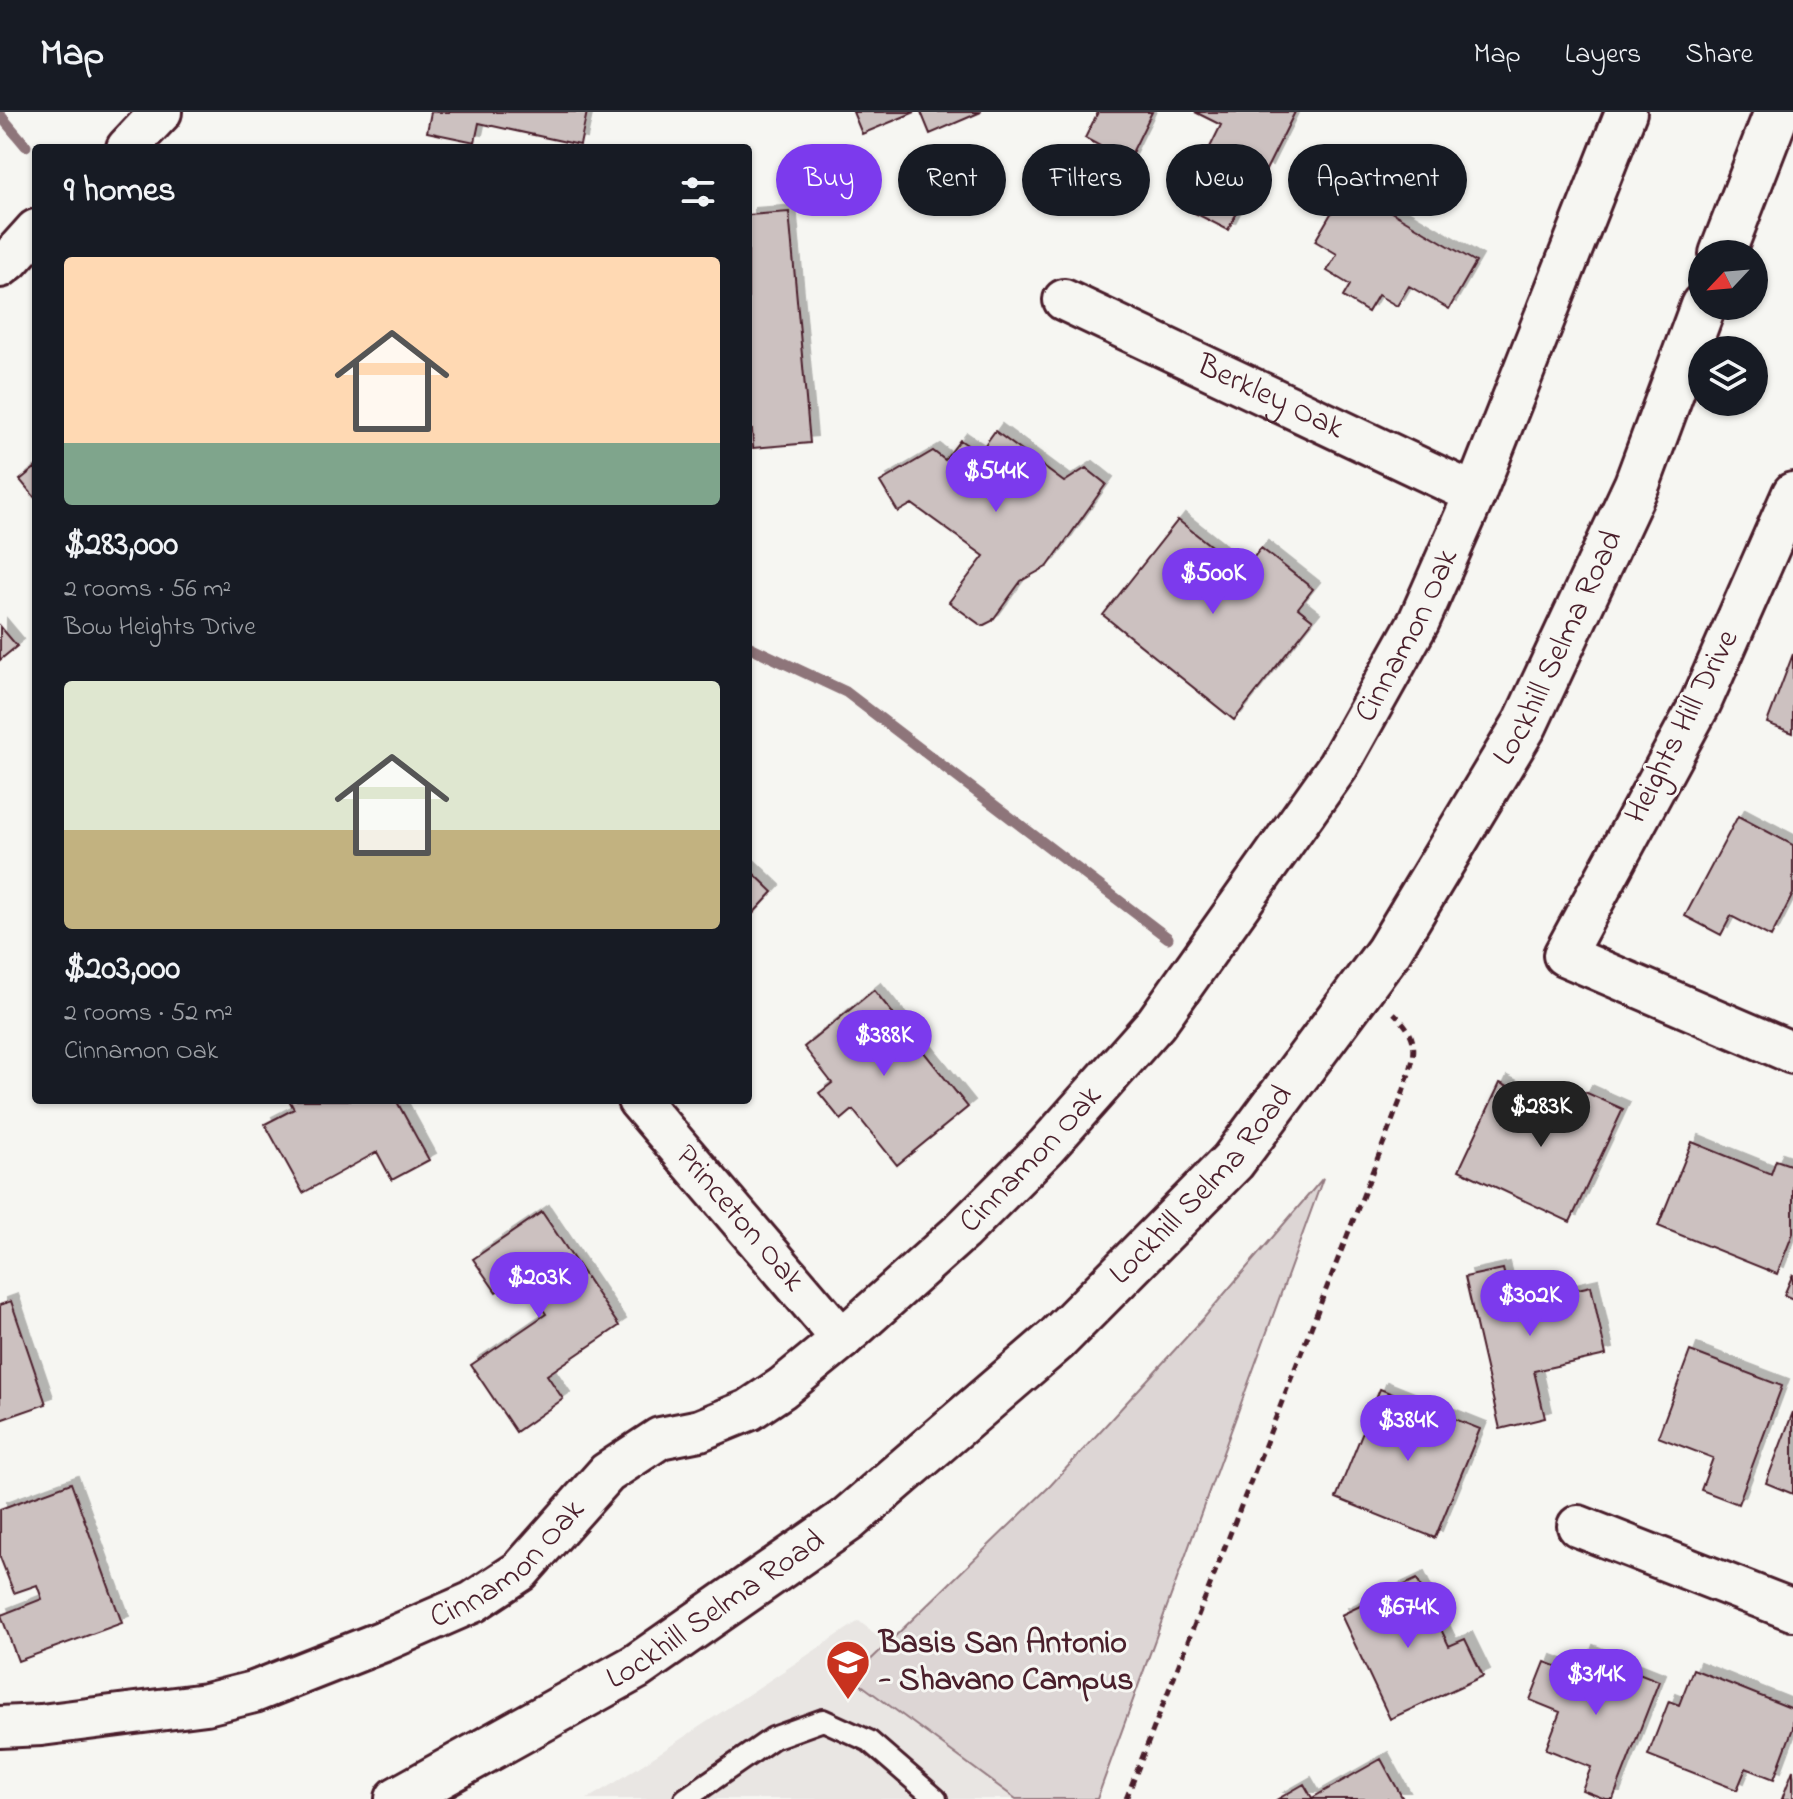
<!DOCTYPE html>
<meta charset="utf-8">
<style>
body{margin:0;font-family:"Indie Flower",sans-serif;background:#242831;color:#f1f3f6;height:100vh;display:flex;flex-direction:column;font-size:30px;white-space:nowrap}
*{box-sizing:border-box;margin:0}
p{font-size:26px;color:#9ea1a6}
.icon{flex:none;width:44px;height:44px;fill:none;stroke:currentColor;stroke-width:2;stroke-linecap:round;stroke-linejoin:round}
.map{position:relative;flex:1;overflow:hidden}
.drawer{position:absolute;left:32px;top:32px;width:720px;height:960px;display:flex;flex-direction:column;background:#171b24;border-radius:8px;box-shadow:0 2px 6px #0004}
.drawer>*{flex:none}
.hud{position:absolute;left:776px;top:32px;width:760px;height:72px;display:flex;gap:16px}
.needle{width:52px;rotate:244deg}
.controls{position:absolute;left:1688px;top:128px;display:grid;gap:16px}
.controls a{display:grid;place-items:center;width:80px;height:80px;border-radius:50%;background:#171b24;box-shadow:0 2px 6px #0004;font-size:40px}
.price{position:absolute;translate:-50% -68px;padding:0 18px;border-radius:28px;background:#7c3aed;color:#fff;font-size:26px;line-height:52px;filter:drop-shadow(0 2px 4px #0008)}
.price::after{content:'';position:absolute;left:50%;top:48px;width:24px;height:18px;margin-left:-12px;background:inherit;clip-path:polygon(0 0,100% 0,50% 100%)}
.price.active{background:#222;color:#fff}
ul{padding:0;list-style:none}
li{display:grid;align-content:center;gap:16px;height:424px;padding:0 32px}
li span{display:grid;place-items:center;height:248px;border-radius:8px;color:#555}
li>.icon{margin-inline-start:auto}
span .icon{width:144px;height:144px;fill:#fffc;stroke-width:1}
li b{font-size:34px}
h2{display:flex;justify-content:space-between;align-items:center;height:96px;padding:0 32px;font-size:34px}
.chip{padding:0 28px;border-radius:36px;background:#171b24;box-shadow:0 2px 6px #0004;font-size:28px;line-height:72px}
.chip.active{background:#7c3aed;color:#fff}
header{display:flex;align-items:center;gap:48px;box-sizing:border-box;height:112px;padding:0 40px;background:#171b24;border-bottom:2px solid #363941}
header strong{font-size:38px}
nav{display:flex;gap:44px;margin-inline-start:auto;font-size:28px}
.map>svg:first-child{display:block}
.built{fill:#e9e6e3}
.green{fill:#ddd6d5;stroke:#947a80;stroke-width:2}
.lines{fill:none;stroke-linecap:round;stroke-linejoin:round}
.stream{stroke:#8e747a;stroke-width:11}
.building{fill:#ccc1c0;stroke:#4a1f2b;stroke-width:2;filter:url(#shadow)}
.lane-casing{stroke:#4a1f2b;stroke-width:26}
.street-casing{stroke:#4a1f2b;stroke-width:46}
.secondary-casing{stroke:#4a1f2b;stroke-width:50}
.path{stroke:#4a1f2b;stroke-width:5;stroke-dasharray:8 6;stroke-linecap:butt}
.lane{stroke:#f6f6f2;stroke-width:20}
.street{stroke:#f6f6f2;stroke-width:40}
.secondary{stroke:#f6f6f2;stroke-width:44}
.labels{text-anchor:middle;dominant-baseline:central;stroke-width:6;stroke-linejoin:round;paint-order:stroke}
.street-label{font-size:32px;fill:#4a1f2b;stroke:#f6f6f2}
.poi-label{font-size:32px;font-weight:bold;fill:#4a1f2b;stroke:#f6f6f2;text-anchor:start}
</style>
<header>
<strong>Map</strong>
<nav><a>Map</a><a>Layers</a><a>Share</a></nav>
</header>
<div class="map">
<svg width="1793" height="1687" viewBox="0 0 1793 1687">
<defs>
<filter id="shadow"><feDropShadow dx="7" dy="-7" stdDeviation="0" flood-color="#0004"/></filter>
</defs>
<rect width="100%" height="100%" fill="#f6f6f2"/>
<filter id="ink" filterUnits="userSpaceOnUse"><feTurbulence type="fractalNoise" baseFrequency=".0125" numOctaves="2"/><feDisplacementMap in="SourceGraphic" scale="16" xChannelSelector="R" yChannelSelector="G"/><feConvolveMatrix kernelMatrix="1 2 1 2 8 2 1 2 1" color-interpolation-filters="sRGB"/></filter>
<g filter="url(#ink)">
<path class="built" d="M859,1509L1080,1687H587L616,1670Z"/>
<path class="green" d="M1323,1066L1097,1687H1016L852,1566L1050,1374L1203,1207Z"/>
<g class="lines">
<path class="stream" d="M0,3L26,34
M748,534L846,580L1168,826"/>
</g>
<path class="building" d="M431,0H587L580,33L479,11L475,30L427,20Z
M853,0H915L862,22Z
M921,0H981L930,22Z
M1098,0H1152L1128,49L1085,26Z
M1195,0H1295L1265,60L1259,58L1228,118L1181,94L1221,13Z
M1347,74L1476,150L1449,197L1409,174L1397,194L1378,183L1368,200L1343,185L1350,173L1327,159L1337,142L1315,129Z
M789,100L810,331L753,336L752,318L748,319V103Z
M995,319L1064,370L1086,356L1106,372L1048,454L1021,469L992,509L982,514L949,490L984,444L912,392L898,400L880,370L933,339L945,348L960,328L979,341Z
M36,355V387L20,368Z
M1178,408L1243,459L1261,436L1313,477L1298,496L1313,508L1234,608L1103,503Z
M0,514L17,534L0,548Z
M1793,542V621L1767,611Z
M1738,704L1793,733V782L1771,825L1731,804L1721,823L1685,804Z
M748,756L773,780L748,807Z
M874,878L968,995L897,1053L853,998L841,1008L819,981L832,971L804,935Z
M1500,971L1573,1006L1585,980L1623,997L1570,1110L1459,1058Z
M289,988H396L429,1048L392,1068L377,1040L303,1081L265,1012L294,997Z
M1692,1030L1771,1062L1776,1048L1793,1054V1121L1777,1162L1658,1114Z
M542,1100L619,1214L547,1263L563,1287L516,1320L471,1253L546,1202L521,1164L496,1180L473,1147Z
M1503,1157L1508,1177L1556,1166L1560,1181L1591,1174L1606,1243L1534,1259L1545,1306L1500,1317L1465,1165Z
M1793,1162V1187L1784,1183Z
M11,1189L46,1292L0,1308V1193Z
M1690,1239L1782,1274L1738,1392L1701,1378L1713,1346L1658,1325Z
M1380,1277L1480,1317L1435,1426L1336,1386Z
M1793,1300V1382L1766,1371Z
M71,1371L122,1511L18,1549L1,1503L42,1487L37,1473L14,1481L0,1445V1397Z
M1417,1467L1449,1534L1465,1527L1483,1564L1390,1607L1341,1503Z
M1586,1540L1659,1569L1613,1687H1605L1582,1678L1591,1655L1546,1637L1560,1600L1530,1588L1545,1550L1578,1562Z
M1693,1557L1793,1597V1616L1774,1667L1746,1656L1737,1678L1648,1643L1669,1589L1679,1593Z
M1381,1647L1403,1687H1278L1304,1672L1312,1686Z
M1793,1658V1687H1782Z"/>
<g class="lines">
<g class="lane-casing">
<path id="lane" d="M685,1687L773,1626L823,1608L869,1629L936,1687"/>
</g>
<g class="street-casing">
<g id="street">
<path d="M127,36L161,0"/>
<path d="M0,155L9,148L36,118"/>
<path id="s1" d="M1064,188L1475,382"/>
<path d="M1793,381L1701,590L1564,843L1793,941"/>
<path id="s2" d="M638,988L842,1227"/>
<path d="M1578,1414L1793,1498"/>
<path id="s3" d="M0,1615L41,1613L206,1592L254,1580L386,1528L473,1490L520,1459L607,1361L660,1326L700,1318L749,1298L782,1276L842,1227L961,1120L1046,1035L1156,911L1338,654L1419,509L1475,382L1626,0"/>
</g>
</g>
<g class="secondary-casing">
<g id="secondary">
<path d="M1722,142L1777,0"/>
<path id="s4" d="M398,1687L636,1555L847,1408L1057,1227L1233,1049L1388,840L1525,612L1637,372L1703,194"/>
</g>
</g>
<path class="path" d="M1126,1687L1402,984C1413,946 1425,931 1394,901"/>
<use href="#lane" class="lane"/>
<use href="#street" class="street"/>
<use href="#secondary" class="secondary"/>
</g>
</g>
<defs>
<g id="school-pin" transform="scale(2.3)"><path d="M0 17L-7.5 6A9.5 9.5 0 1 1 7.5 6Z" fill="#c8321e" stroke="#f6f6f2"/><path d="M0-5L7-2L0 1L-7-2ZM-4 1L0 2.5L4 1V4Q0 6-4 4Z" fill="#fff"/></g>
</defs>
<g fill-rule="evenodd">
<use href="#school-pin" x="848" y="1550"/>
</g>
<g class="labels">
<g class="street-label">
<text stroke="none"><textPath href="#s1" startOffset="228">Berkley Oak</textPath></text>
<text stroke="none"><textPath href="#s3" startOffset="1864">Cinnamon Oak</textPath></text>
<text stroke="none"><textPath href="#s4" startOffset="1666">Lockhill Selma Road</textPath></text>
<text transform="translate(1683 615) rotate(-63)">Heights Hill Drive</text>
<text stroke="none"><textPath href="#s3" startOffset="1216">Cinnamon Oak</textPath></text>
<text stroke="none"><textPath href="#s4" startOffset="1018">Lockhill Selma Road</textPath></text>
<text stroke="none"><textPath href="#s2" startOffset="156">Princeton Oak</textPath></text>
<text stroke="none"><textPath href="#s3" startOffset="544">Cinnamon Oak</textPath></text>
<text stroke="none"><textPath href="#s4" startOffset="370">Lockhill Selma Road</textPath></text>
</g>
<g class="poi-label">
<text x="879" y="1532">Basis San Antonio<tspan x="879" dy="37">- Shavano Campus</tspan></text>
</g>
</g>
</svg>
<div class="controls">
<a><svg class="needle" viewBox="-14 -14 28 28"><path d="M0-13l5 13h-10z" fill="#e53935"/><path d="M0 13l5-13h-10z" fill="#9ea1a6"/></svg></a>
<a><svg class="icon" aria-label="layers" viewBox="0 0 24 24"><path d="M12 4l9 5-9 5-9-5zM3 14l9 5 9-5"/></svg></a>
</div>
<b class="price" style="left:996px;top:402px">$544K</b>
<b class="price" style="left:1213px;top:504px">$500K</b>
<b class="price" style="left:884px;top:966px">$388K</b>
<b class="price active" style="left:1541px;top:1037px">$283K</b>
<b class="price" style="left:539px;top:1208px">$203K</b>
<b class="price" style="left:1530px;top:1226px">$302K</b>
<b class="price" style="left:1408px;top:1351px">$384K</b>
<b class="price" style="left:1408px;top:1538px">$674K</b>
<b class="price" style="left:1596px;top:1605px">$314K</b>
<div class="hud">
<a class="chip active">Buy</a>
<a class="chip">Rent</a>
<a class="chip">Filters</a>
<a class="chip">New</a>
<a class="chip">Apartment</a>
</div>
<section class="drawer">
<h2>9 homes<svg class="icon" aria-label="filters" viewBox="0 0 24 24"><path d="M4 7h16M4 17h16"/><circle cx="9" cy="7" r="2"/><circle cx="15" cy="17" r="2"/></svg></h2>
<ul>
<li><span style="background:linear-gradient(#ffd9b3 75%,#7fa58c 0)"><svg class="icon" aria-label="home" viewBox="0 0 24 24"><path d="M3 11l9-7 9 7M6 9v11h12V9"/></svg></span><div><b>$283,000</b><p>2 rooms · 56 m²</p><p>Bow Heights Drive</p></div></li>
<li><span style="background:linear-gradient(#dfe7d0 60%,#c2b280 0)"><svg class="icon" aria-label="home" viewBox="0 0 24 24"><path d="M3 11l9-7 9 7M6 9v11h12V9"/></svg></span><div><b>$203,000</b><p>2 rooms · 52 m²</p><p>Cinnamon Oak</p></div></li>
</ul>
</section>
</div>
